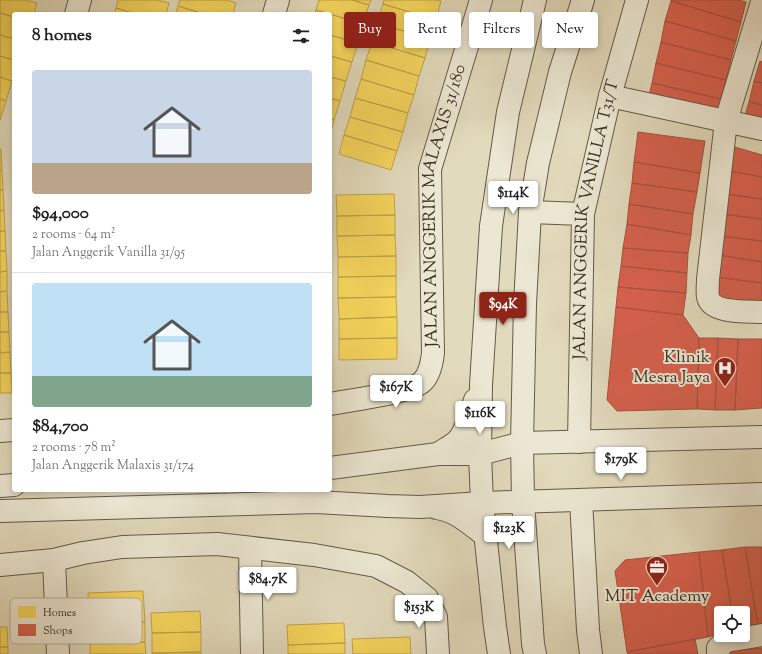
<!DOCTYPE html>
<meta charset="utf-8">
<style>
body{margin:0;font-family:"Sorts Mill Goudy",serif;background:#f2f2f2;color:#222;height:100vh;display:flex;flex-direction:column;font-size:15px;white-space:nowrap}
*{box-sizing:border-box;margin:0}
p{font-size:13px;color:#767676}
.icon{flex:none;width:22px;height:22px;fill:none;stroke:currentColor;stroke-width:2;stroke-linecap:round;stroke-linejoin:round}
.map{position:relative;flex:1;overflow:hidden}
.drawer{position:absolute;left:12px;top:12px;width:320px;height:480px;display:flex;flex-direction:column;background:#fff;border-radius:4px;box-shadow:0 2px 6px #0003}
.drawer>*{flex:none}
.guide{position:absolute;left:344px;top:12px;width:358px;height:36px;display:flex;gap:8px}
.fabs{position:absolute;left:714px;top:606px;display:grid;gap:8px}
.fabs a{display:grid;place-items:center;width:36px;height:36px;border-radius:4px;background:#fff;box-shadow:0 2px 6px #0003;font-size:20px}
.price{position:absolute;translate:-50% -34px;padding:0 9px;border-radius:4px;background:#fff;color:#222;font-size:13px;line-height:26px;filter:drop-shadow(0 1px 2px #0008)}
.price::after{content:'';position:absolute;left:50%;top:24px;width:12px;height:9px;margin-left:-6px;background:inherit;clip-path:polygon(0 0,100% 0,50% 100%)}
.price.on{background:#8f2418;color:#fff}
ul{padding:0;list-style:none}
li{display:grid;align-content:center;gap:8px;height:212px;padding:0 20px}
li+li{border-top:1px solid #e0e0e0}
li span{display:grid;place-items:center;height:124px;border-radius:4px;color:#555}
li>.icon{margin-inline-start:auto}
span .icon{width:72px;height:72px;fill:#fffc;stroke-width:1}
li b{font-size:17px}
h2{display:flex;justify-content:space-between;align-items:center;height:48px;padding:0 20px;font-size:17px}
.pill{padding:0 14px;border-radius:4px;background:#fff;box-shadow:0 2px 6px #0003;font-size:14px;line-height:36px}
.pill.on{background:#8f2418;color:#fff}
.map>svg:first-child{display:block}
.homes{fill:#f6d55c;stroke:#bea44b}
.shops{fill:#d6604d;stroke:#a75240}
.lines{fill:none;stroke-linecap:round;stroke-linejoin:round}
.minor-casing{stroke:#645a49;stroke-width:24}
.minor{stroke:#ece7d3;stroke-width:22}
.labels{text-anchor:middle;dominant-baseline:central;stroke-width:4;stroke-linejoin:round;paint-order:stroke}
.street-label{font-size:17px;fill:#3a3023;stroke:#ece7d3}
.poi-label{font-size:17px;fill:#3a3023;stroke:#ece7d3;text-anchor:end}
.key{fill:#ece7d3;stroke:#b7b09e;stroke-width:1}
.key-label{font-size:11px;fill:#3a3023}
</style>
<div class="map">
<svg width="762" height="654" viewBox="0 0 762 654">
<rect width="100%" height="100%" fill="#e2dabc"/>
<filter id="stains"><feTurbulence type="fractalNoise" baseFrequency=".005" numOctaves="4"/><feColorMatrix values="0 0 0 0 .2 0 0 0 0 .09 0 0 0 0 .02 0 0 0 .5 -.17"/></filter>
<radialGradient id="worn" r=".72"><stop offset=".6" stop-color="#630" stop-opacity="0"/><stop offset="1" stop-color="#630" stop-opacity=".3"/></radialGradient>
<path class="homes" d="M0,0H26L37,3L34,14H14V17L0,13Z
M118,0H157L169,3L166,14H135L116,8Z
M180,0H227L236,3L233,14H204L178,6Z
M319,0H352L369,5L363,24L316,10Z
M352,0H371L369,5Z
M384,0H436L441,1L436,20L383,4Z
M383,4L436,20L430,39L377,23Z
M178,6L204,14H176Z
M116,8L135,14H114Z
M316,10L330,14H315Z
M0,13L14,17V39L0,35Z
M330,14L363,24L358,43L330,35Z
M377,23L430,39L425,58L372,42Z
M0,35L14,39V60L0,56Z
M330,35L358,43L352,62L330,56Z
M372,42L425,58L419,76L366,60Z
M0,56L14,60V76L12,81L0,77Z
M330,56L352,62L346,81L330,77Z
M366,60L419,76L414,95L361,79Z
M0,77L12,81L6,101L0,99Z
M330,77L346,81L340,101L330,98Z
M361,79L414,95L408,113L355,98Z
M330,98L340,101L334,120L330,118Z
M355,98L408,113L403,132L350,117Z
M0,99L6,101L0,120Z
M350,117L403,132L397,151L344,135Z
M330,118L334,120L330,135Z
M344,135L397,151L391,170L339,154Z
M1,149L2,170H0V150Z
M0,170H2L3,190H0Z
M0,190H3L4,210L0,211Z
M394,194L395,215L337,216L336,195Z
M4,210L5,231H0V211Z
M395,215V235L337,236V216Z
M0,231H5L6,251H0Z
M395,235L396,256L338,257L337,236Z
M0,251H6L7,271L0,272Z
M396,256V276L338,277V257Z
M7,271V291L0,292V272Z
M396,276V297L338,298V277Z
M7,291L8,312H0V292Z
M396,297L397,317L339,319L338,298Z
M0,312H8L9,332H0Z
M397,317V338L339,339V319Z
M0,332H9L10,352L0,353Z
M397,338V359L339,360V339Z
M10,352L11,373H0V353Z
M0,373H11L12,393H0Z
M143,591L145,622L89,624L88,593Z
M200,611L201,632L152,633L151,613Z
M145,622V642L90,644L89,624Z
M344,623L345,643L288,645L287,625Z
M0,627H7L8,647H0Z
M201,632V652L152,653V633Z
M410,637L411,654H353L352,639Z
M145,642L146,654H90V644Z
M345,643V654H288V645Z
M0,647H8V654H0Z
M201,652V654H152V653Z"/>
<path class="shops" d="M671,0H739L746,2L741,22L671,1Z
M671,1L741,22L736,41L665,21Z
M665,21L736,41L731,60L661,42Z
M661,42L731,60L726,80L656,63Z
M760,61L762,62V83L754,81Z
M656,63L726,80L721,99L652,83Z
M754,81L762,83V105L749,102Z
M652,83L721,99L716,118L647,104Z
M749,102L762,105V126L743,122Z
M638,132L705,141L700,173L634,162Z
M735,147L762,155V177L730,171Z
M634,162L700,173L697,192L632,183Z
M730,171L762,177V199L725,194Z
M632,183L697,192L693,214L629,204Z
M725,194L762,199V219L722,214Z
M629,204L693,214L691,235L627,224Z
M722,214L762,219V241L720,236Z
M627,224L691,235L688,253L623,248Z
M720,236L762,241V262L718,255Z
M623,248L688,253L687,273L621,266Z
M718,255L762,262V283L715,277Z
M621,266L687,273L686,293L618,287Z
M715,277L762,283V308L725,306L714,294Z
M618,287L686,293L683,315L616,307Z
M616,307L683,315L699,338L697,409L617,411L607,400Z
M699,338H718L715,410L697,409Z
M718,338L738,339L735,410H715Z
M738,339H762V408L735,410Z
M745,547L758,626L743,629V613H732L722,550Z
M745,547H762V626H758Z
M722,550L732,613H721V633L708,637L699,552Z
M699,552L708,637L627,652L615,571L625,560Z
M695,639L698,654H628L627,652Z
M762,648V654H731V651Z"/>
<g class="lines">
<g class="minor-casing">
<g id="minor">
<path d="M762,2L726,121L708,279C708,284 707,292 708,297C712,314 748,311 762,312"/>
<path d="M76,14L80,0"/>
<path d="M274,14L278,0"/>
<path d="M610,96L762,129"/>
<path d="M530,212L583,214"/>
<path id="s1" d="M330,404C350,400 410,393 422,382C430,375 432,362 433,353L430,169L481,0"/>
<path d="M0,431L14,430"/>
<path id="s2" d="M579,442L583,214L610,96L637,0"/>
<path d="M438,454C444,449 451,447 457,441C466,433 471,411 475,400"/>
<path d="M330,468L438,454H480L522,443L762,437"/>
<path d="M0,486L14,485"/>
<path d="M581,500L588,630L591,654"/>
<path d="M437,508C457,511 471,525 487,537"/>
<path d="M0,511L316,502L388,506L420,507L482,503L762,494"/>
<path d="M250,548L252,654"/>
<path d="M54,560L58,654"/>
<path d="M0,565L54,560L83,553L122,547L217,544L314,555L376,566L407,582L427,598L436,617L438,654"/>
<path d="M499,654L495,627L482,503L480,454L481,385L491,226L508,112L535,0"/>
<path d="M535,654L533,644L523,502L522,443L525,304L530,212L538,163L560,72L583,0"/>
<path d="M718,654V648L726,641L762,635"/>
</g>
</g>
<use href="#minor" class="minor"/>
</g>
<defs>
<g id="hospital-pin" transform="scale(1.15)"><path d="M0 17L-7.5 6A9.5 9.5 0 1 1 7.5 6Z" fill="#8f2418" stroke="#ece7d3"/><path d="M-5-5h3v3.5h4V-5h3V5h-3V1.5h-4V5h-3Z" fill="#fff"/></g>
<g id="office-pin" transform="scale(1.15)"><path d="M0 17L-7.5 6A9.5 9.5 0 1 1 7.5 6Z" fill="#8f2418" stroke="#ece7d3"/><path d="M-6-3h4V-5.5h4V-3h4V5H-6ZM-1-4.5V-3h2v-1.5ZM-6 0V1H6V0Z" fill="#fff"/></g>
</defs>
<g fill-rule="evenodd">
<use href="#hospital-pin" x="725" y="368"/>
<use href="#office-pin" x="657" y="567"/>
</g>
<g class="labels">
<g class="street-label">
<text stroke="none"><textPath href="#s1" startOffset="276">JALAN ANGGERIK MALAXIS 31/180</textPath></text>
<text stroke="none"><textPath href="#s2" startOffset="224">JALAN ANGGERIK VANILLA T31/T</textPath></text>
</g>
<g class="poi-label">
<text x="710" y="358">Klinik<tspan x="710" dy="20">Mesra Jaya</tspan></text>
<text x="657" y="597" text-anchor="middle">MIT Academy</text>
</g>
</g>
<rect x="10" y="598" width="132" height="46" rx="6" class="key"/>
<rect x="18" y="606" width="18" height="12" fill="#f6d55c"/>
<rect x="18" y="624" width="18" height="12" fill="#d6604d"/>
<g class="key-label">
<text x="43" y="616">Homes</text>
<text x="43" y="634">Shops</text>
</g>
<rect width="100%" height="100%" filter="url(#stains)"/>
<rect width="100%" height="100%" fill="url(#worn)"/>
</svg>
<div class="fabs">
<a><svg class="icon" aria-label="locate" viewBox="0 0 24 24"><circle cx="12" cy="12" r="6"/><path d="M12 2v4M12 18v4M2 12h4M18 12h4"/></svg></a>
</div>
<b class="price" style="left:513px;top:215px">$114K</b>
<b class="price on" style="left:503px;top:326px">$94K</b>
<b class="price" style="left:396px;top:409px">$167K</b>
<b class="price" style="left:480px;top:435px">$116K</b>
<b class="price" style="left:621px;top:481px">$179K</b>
<b class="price" style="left:509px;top:550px">$123K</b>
<b class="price" style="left:268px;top:601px">$84.7K</b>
<b class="price" style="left:419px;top:629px">$153K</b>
<div class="guide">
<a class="pill on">Buy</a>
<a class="pill">Rent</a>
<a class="pill">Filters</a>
<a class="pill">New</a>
</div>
<section class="drawer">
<h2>8 homes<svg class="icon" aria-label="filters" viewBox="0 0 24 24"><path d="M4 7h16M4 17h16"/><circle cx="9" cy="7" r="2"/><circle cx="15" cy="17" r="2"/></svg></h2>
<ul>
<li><span style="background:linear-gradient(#c9d6e8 75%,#b9a48a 0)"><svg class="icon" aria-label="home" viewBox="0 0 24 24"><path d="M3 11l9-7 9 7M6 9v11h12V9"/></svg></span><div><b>$94,000</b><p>2 rooms · 64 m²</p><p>Jalan Anggerik Vanilla 31/95</p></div></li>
<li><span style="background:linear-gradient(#bfe0f5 75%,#7fa58c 0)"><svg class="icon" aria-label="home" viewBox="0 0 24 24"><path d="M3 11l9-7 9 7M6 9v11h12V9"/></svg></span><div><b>$84,700</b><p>2 rooms · 78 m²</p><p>Jalan Anggerik Malaxis 31/174</p></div></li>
</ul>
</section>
</div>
